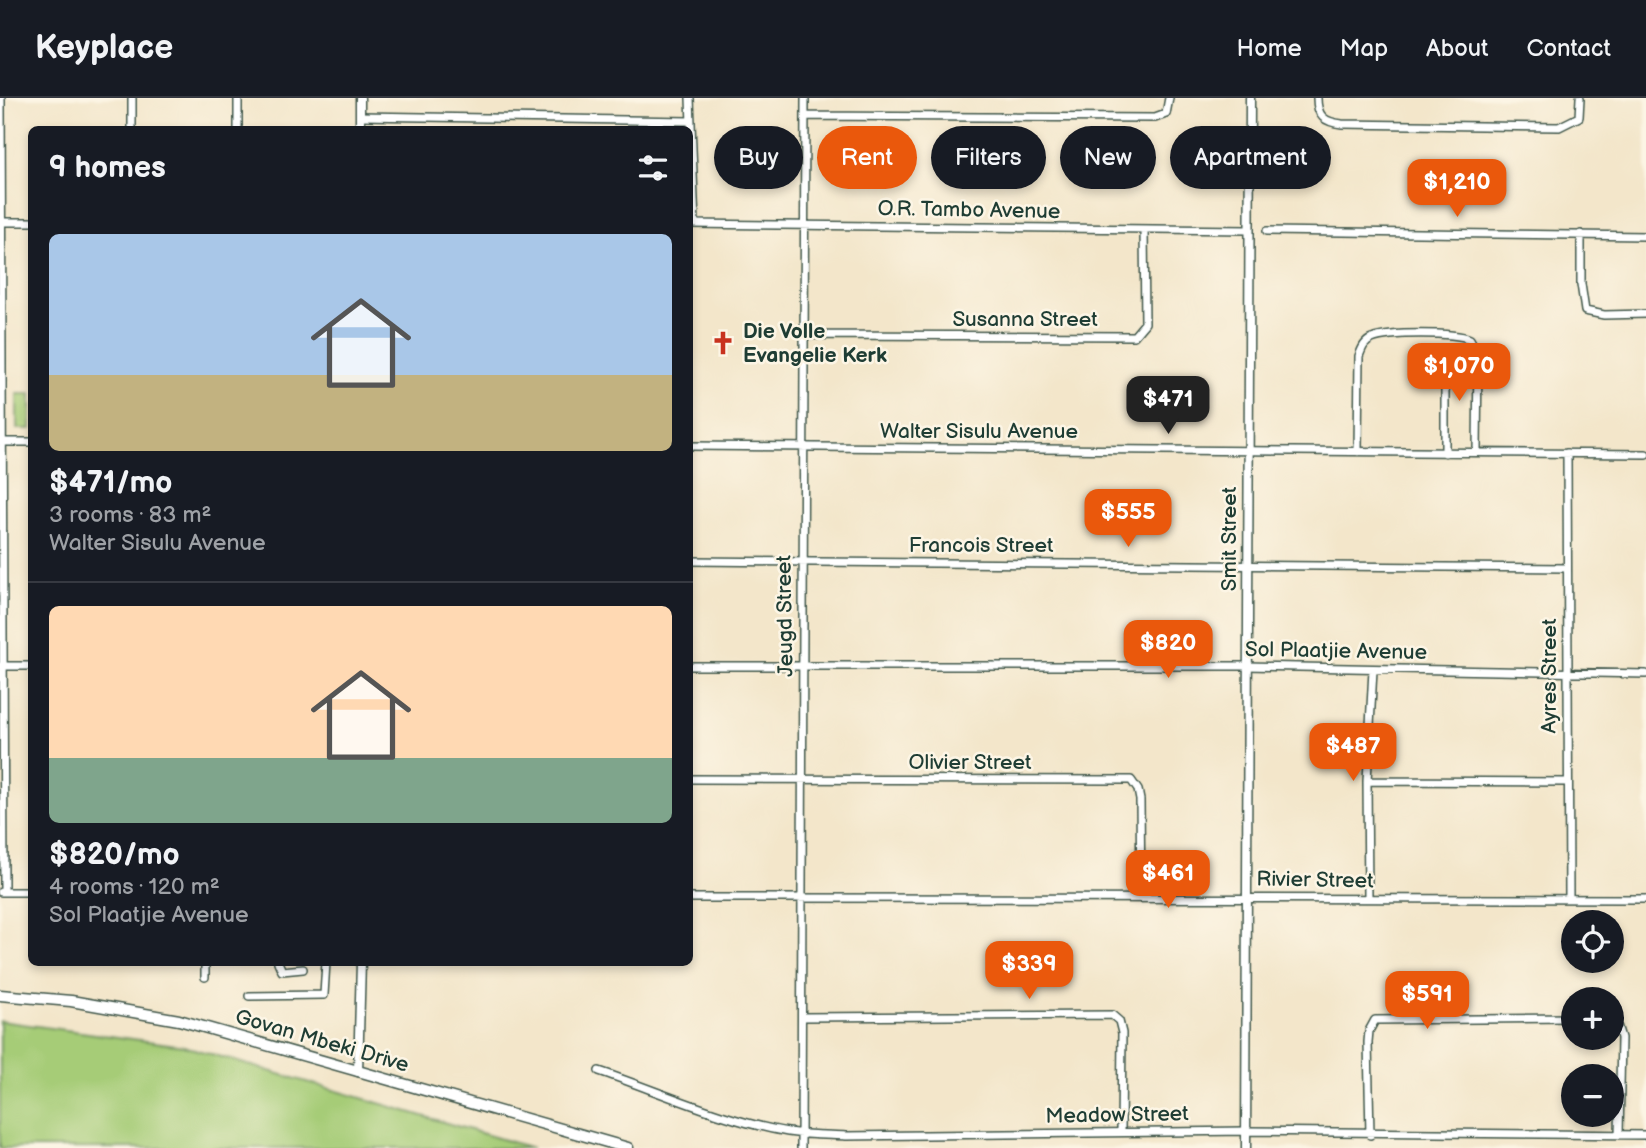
<!DOCTYPE html>
<meta charset="utf-8">
<style>
body{margin:0;font-family:"Balsamiq Sans",sans-serif;background:#20242c;color:#f1f3f6;height:100vh;display:flex;flex-direction:column;font-size:26px;white-space:nowrap}
*{box-sizing:border-box;margin:0}
p{font-size:23px;color:#9ea1a6}
.icon{flex:none;width:38px;height:38px;fill:none;stroke:currentColor;stroke-width:2;stroke-linecap:round;stroke-linejoin:round}
.map{position:relative;flex:1;overflow:hidden}
.drawer{position:absolute;left:28px;top:28px;width:665px;height:840px;display:flex;flex-direction:column;background:#171b24;border-radius:10px;box-shadow:0 4px 10px #0003}
.drawer>*{flex:none}
.banner{position:absolute;left:714px;top:28px;width:665px;height:63px;display:flex;gap:14px}
.fabs{position:absolute;left:1561px;top:812px;display:grid;gap:14px}
.fabs a{display:grid;place-items:center;width:63px;height:63px;border-radius:50%;background:#171b24;box-shadow:0 4px 10px #0003;font-size:35px}
.price{position:absolute;translate:-50% -60px;padding:0 16px;border-radius:14px;background:#ea580c;color:#fff;font-size:23px;line-height:46px;filter:drop-shadow(0 2px 4px #0008)}
.price::after{content:'';position:absolute;left:50%;top:42px;width:21px;height:16px;margin-left:-10px;background:inherit;clip-path:polygon(0 0,100% 0,50% 100%)}
.price.on{background:#222;color:#fff}
ul{padding:0;list-style:none}
li{display:grid;align-content:center;gap:14px;height:371px;padding:0 21px}
li+li{border-top:2px solid #363941}
li span{display:grid;place-items:center;height:217px;border-radius:10px;color:#555}
li>.icon{margin-inline-start:auto}
span .icon{width:126px;height:126px;fill:#fffc;stroke-width:1}
li b{font-size:30px}
h2{display:flex;justify-content:space-between;align-items:center;height:84px;padding:0 21px;font-size:30px}
.tag{padding:0 24px;border-radius:32px;background:#171b24;box-shadow:0 4px 10px #0003;font-size:24px;line-height:63px}
.tag.on{background:#ea580c;color:#fff}
header{display:flex;align-items:center;gap:42px;box-sizing:border-box;height:98px;padding:0 35px;background:#171b24;border-bottom:2px solid #363941}
header strong{font-size:33px}
nav{display:flex;gap:38px;margin-inline-start:auto;font-size:24px}
.map>svg:first-child{display:block}
.green{fill:#a6cc77;stroke:#628456;stroke-width:2}
.lines{fill:none;stroke-linecap:round;stroke-linejoin:round}
.minor-casing{stroke:#3f564a;stroke-width:10}
.tertiary-casing{stroke:#3f564a;stroke-width:11}
.secondary-casing{stroke:#3f564a;stroke-width:13}
.minor{stroke:#fff;stroke-width:7}
.tertiary{stroke:#fff;stroke-width:8}
.secondary{stroke:#fff;stroke-width:10}
.labels{text-anchor:middle;dominant-baseline:central;stroke-width:5;stroke-linejoin:round;paint-order:stroke}
.street-label{font-size:21px;fill:#1f3d34;stroke:#fcf5e5}
.poi-label{font-size:21px;font-weight:bold;fill:#1f3d34;stroke:#fcf5e5;text-anchor:start}
</style>
<header>
<strong>Keyplace</strong>
<nav><a>Home</a><a>Map</a><a>About</a><a>Contact</a></nav>
</header>
<div class="map">
<svg width="1646" height="1050" viewBox="0 0 1646 1050">
<rect width="100%" height="100%" fill="#fcf5e5"/>
<filter id="ink" filterUnits="userSpaceOnUse"><feTurbulence type="fractalNoise" baseFrequency=".0143" numOctaves="2"/><feDisplacementMap in="SourceGraphic" scale="14" xChannelSelector="R" yChannelSelector="G"/><feConvolveMatrix kernelMatrix="1 2 1 2 8 2 1 2 1" color-interpolation-filters="sRGB"/></filter>
<filter id="wash" filterUnits="userSpaceOnUse"><feTurbulence type="fractalNoise" baseFrequency=".00686" numOctaves="4" result="noise"/><feDisplacementMap in="SourceGraphic" scale="28" xChannelSelector="R" yChannelSelector="G"/><feGaussianBlur stdDeviation="1.57" result="paint"/><feColorMatrix in="noise" values="0 0 0 0 0 0 0 0 0 0 0 0 0 0 0 0 0 1.4 0 .05"/><feComposite in="paint" operator="in"/></filter>
<g filter="url(#wash)">
<rect width="100%" height="100%" fill="#f3e6ca"/>
<path class="green" d="M17,296H31V331H17Z
M0,923L184,948L532,1050H0Z"/>
</g>
<g filter="url(#ink)">
<g class="lines">
<g class="minor-casing">
<path id="minor" d="M1,0L4,794
M132,0V32
M690,0L695,126
M1317,0C1317,18 1324,24 1342,26L1559,29L1579,19L1580,0
M360,18L690,23
M805,18L1155,20L1166,16L1169,0
M238,32V0
M3,124H32
M690,126L1249,132
M1267,133L1646,138
M1581,136V186L1585,213L1604,217L1646,216
M805,237L1134,238L1145,225L1144,131
M1445,256V355
M0,344H32
M690,348L1646,356
M1358,354L1359,258C1362,251 1364,244 1372,241C1388,234 1454,234 1470,241L1478,256L1477,354
M1567,355L1569,800
M690,463L1566,470
M1,568H32
M690,568H1247L1646,576
M690,681L1131,682L1138,692L1140,702L1141,798
M1367,683L1568,684
M1,794H32
M690,800L1646,801
M1368,800L1367,683L1373,572
M205,864V879
M278,864L282,873L303,871
M249,898L324,897L326,864
M803,919L1112,917L1119,923L1122,935L1121,1034
M1612,922L1617,927L1621,940L1619,1037
M599,973C658,993 727,1024 788,1034C807,1037 827,1037 846,1038L1247,1033L1646,1037
M1370,1037L1368,944L1369,933L1375,922L1573,920
M801,1050L805,0"/>
</g>
<g class="tertiary-casing">
<path id="tertiary" d="M360,32V0
M358,974L361,864
M1246,1050L1250,0"/>
</g>
<g class="secondary-casing">
<path id="secondary" d="M0,897L71,903L179,922L628,1050"/>
</g>
<use href="#minor" class="minor"/>
<use href="#tertiary" class="tertiary"/>
<use href="#secondary" class="secondary"/>
</g>
</g>
<defs>
<g id="church-bare" transform="scale(1.89)"><path d="M-1.2-6h2.4v3.5h3.3v2.4h-3.3V6h-2.4V-.1h-3.3v-2.4h3.3Z" fill="#c8321e" stroke="#fcf5e5" stroke-width="2.5" paint-order="stroke"/></g>
</defs>
<g fill-rule="evenodd">
<use href="#church-bare" x="723" y="245"/>
</g>
<g class="labels">
<g class="street-label">
<text transform="translate(969 112) rotate(1)">O.R. Tambo Avenue</text>
<text x="1025" y="221">Susanna Street</text>
<text x="979" y="333">Walter Sisulu Avenue</text>
<text transform="translate(1229 441) rotate(-90)">Smit Street</text>
<text x="981" y="447">Francois Street</text>
<text transform="translate(785 518) rotate(-91)">Jeugd Street</text>
<text transform="translate(1336 553) rotate(1)">Sol Plaatjie Avenue</text>
<text transform="translate(1549 578) rotate(-90)">Ayres Street</text>
<text x="970" y="664">Olivier Street</text>
<text transform="translate(1315 782) rotate(1)">Rivier Street</text>
<text transform="translate(322 943) rotate(16)">Govan Mbeki Drive</text>
<text transform="translate(1117 1017) rotate(-1)">Meadow Street</text>
</g>
<g class="poi-label">
<text x="743" y="233">Die Volle<tspan x="743" dy="24">Evangelie Kerk</tspan></text>
</g>
</g>
</svg>
<div class="fabs">
<a><svg class="icon" aria-label="locate" viewBox="0 0 24 24"><circle cx="12" cy="12" r="6"/><path d="M12 2v4M12 18v4M2 12h4M18 12h4"/></svg></a>
<a>+</a>
<a>−</a>
</div>
<b class="price" style="left:1457px;top:121px">$1,210</b>
<b class="price" style="left:1459px;top:305px">$1,070</b>
<b class="price on" style="left:1168px;top:338px">$471</b>
<b class="price" style="left:1128px;top:451px">$555</b>
<b class="price" style="left:1168px;top:582px">$820</b>
<b class="price" style="left:1353px;top:685px">$487</b>
<b class="price" style="left:1168px;top:812px">$461</b>
<b class="price" style="left:1029px;top:903px">$339</b>
<b class="price" style="left:1427px;top:933px">$591</b>
<div class="banner">
<a class="tag">Buy</a>
<a class="tag on">Rent</a>
<a class="tag">Filters</a>
<a class="tag">New</a>
<a class="tag">Apartment</a>
</div>
<section class="drawer">
<h2>9 homes<svg class="icon" aria-label="filters" viewBox="0 0 24 24"><path d="M4 7h16M4 17h16"/><circle cx="9" cy="7" r="2"/><circle cx="15" cy="17" r="2"/></svg></h2>
<ul>
<li><span style="background:linear-gradient(#a9c7e8 65%,#c2b280 0)"><svg class="icon" aria-label="home" viewBox="0 0 24 24"><path d="M3 11l9-7 9 7M6 9v11h12V9"/></svg></span><div><b>$471/mo</b><p>3 rooms · 83 m²</p><p>Walter Sisulu Avenue</p></div></li>
<li><span style="background:linear-gradient(#ffd9b3 70%,#7fa58c 0)"><svg class="icon" aria-label="home" viewBox="0 0 24 24"><path d="M3 11l9-7 9 7M6 9v11h12V9"/></svg></span><div><b>$820/mo</b><p>4 rooms · 120 m²</p><p>Sol Plaatjie Avenue</p></div></li>
</ul>
</section>
</div>
